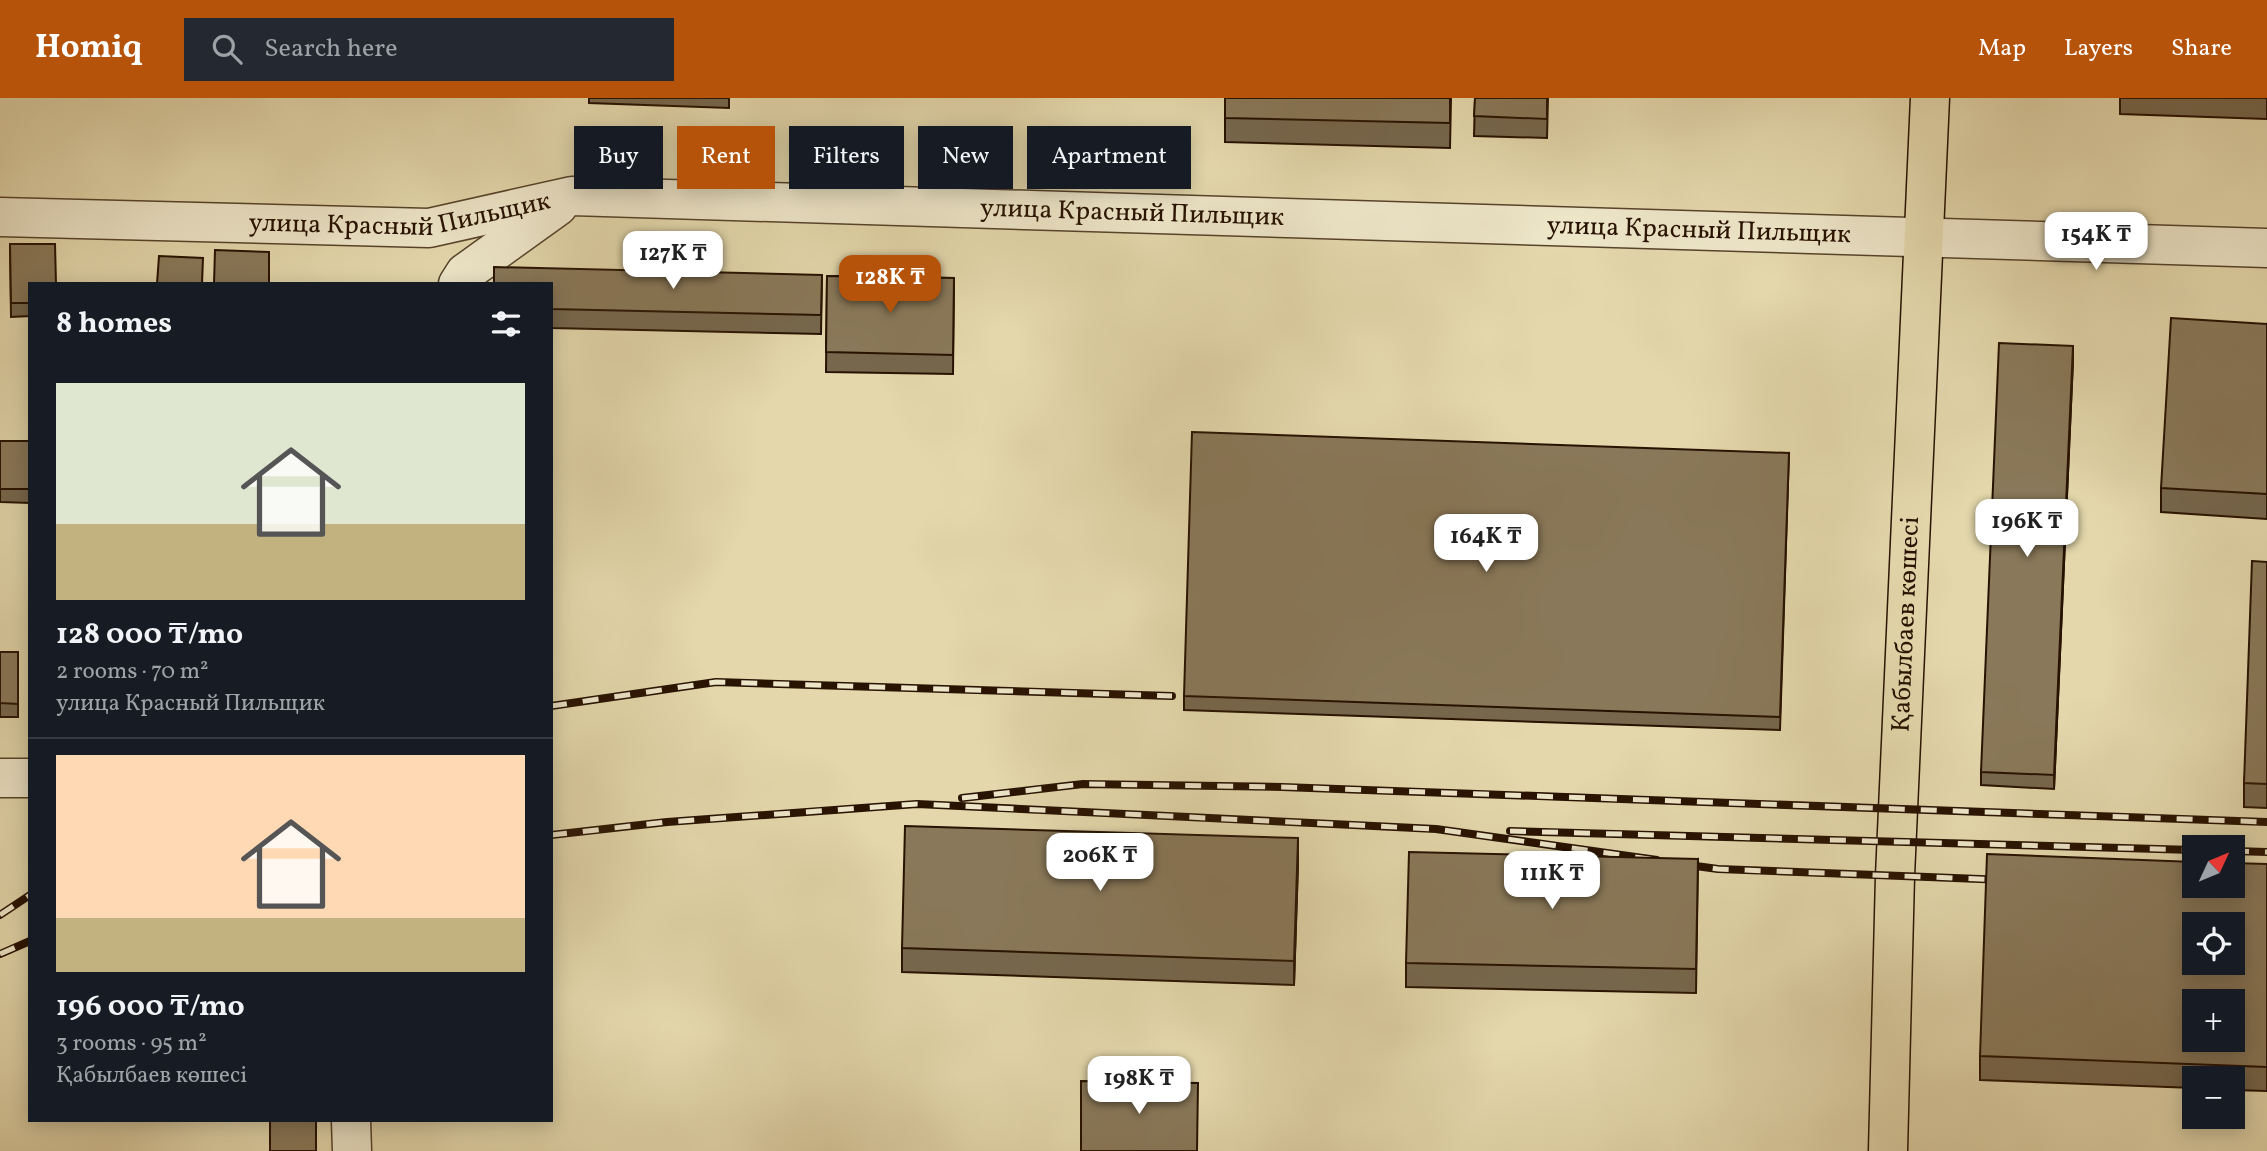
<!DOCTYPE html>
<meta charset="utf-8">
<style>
body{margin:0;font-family:Vollkorn,serif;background:#242831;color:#f1f3f6;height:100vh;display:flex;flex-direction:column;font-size:26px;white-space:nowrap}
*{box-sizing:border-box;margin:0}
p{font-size:23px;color:#9ea1a6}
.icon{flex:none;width:38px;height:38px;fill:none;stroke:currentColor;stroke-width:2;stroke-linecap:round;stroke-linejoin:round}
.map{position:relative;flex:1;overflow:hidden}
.drawer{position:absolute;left:28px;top:184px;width:525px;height:840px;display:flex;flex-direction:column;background:#171b24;border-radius:0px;box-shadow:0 4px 18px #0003}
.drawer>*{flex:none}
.top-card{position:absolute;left:574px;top:28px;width:665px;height:63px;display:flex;gap:14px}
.needle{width:46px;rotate:46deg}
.controls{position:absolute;left:2182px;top:737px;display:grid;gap:14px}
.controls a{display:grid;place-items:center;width:63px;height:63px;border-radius:0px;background:#171b24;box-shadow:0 4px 18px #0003;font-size:35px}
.price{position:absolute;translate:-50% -60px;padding:0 16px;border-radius:14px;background:#fff;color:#222;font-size:23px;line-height:46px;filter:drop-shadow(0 2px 4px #0008)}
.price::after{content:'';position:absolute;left:50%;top:42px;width:21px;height:16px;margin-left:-10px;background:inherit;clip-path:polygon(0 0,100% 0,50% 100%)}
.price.active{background:#b45309;color:#fff}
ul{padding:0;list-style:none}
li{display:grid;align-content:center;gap:14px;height:371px;padding:0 28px}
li+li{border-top:2px solid #363941}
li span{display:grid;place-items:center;height:217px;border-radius:0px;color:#555}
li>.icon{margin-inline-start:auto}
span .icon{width:126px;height:126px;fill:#fffc;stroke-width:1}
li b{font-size:30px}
h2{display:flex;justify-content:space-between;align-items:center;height:84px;padding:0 28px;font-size:30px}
.pill{padding:0 24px;border-radius:0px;background:#171b24;box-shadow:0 4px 18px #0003;font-size:24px;line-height:63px}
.pill.active{background:#b45309;color:#fff}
header{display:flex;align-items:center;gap:42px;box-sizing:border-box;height:98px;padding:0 35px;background:#b45309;color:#fff}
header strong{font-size:33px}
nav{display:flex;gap:38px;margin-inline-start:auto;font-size:24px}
.search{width:490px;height:63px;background:#242831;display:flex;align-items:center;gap:18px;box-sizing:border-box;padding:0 24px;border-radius:0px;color:#9ea1a6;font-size:26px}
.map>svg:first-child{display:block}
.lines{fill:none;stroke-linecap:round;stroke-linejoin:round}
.minor-casing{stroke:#57432b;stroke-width:41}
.major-casing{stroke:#281200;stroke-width:41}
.minor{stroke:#ede5c8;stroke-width:38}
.major{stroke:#e3d7ab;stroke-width:38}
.rail-casing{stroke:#281200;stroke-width:8}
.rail{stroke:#ede5c8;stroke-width:5;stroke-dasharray:16;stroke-linecap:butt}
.wall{fill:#76674d;stroke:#281200;stroke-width:2}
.shaded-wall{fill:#60543e;stroke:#281200;stroke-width:2}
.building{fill:#897859;stroke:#281200;stroke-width:2;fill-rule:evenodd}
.labels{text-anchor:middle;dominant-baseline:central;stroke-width:5;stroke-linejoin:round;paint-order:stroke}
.street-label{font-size:26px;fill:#281200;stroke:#ede5c8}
</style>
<header>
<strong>Homiq</strong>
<div class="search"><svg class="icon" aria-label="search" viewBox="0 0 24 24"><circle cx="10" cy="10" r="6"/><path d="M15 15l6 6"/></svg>Search here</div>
<nav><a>Map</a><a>Layers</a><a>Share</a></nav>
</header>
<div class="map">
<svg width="2267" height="1053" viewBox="0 0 2267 1053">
<rect width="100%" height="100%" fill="#e3d7ab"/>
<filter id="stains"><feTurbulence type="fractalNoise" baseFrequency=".00286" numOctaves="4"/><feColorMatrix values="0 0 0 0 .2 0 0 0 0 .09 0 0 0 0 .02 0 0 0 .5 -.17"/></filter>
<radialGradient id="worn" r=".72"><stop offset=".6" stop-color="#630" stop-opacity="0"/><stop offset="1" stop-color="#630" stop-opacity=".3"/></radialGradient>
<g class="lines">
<g class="minor-casing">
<g id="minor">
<path id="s1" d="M0,119L429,130L572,98L2267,150"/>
<path d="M458,186L465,175L558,108"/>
<path d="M0,680H30"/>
<path d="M351,1022L352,1053"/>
</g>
</g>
<g class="major-casing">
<g id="major">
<path id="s2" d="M1888,1053L1895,778L1930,0"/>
</g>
</g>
<use href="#minor" class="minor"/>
<use href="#major" class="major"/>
<g class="rail-casing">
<path id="rail" d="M551,608L716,584L1172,598
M962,700L1083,686L1282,689L2267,724
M1510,733L2194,752
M551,737L667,724L917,706L1436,731L1657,762
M2233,753L2267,754
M1681,766L1718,771L2006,782
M0,817L30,797
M0,856L30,843"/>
</g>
<use href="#rail" class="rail"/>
</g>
<path class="wall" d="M589,0H729V10L589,5Z
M1225,0H1451L1450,50L1225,44Z
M1475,0H1548L1547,40L1474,38Z
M2120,0H2267V21L2120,16Z
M10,146L30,186V218L11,219Z
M822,177L821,236L551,230V186Z
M827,178L954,180L953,276L826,274Z
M2267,226V421L2161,414V390Z
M2073,262L2054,691L1981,687V674Z
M0,343H30V405L0,404Z
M1789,355L1780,632L1184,612V598Z
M2267,464V710L2244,709V685Z
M0,554H18V619H0Z
M1698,761L1696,895L1406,889V865Z
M1298,765L1294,887L902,874V850Z
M2267,766V993L2233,992V980H2194V990L1980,982V958Z"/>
<path class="shaded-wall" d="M2073,248V262L2054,691V677Z
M1298,740V765L1294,887V863Z"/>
<path class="building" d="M1225,0H1450V25L1225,20Z
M1475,0H1547V21L1474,18Z
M10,146H55L56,186H30V205H11Z
M215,152L269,154V186H214Z
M159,158L203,160L202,186H157Z
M494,169L822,177L821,217L551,211V186H494Z
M827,178L954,180L953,257L826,254Z
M2171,220L2267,226V396L2161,390Z
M1999,245L2073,248L2054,677L1981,674Z
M1192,334L1789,355L1780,619L1184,598Z
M0,343H30V391H0Z
M2252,463L2267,464V686L2244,685Z
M0,554H18V606L0,605Z
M905,728L1298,740L1294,863L902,850Z
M1409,754L1698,761L1696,871L1406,865Z
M1987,756L2194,764V788H2233V765L2267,766V969L1980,958ZM2194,826H2233V864H2194ZM2194,903H2233V942H2194Z
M1081,983L1198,985L1197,1053H1081Z
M270,1022H316V1053H270Z"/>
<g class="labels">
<g class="street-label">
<text stroke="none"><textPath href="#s1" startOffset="401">улица Красный Пильщик</textPath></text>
<text stroke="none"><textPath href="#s1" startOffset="1136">улица Красный Пильщик</textPath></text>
<text stroke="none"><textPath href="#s1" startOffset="1703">улица Красный Пильщик</textPath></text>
<text stroke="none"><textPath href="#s2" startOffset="527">Қабылбаев көшесі</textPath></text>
</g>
</g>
<rect width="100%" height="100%" filter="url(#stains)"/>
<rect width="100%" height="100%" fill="url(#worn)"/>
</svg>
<div class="controls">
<a><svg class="needle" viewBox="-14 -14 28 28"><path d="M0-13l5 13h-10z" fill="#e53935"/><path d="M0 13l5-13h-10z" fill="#9ea1a6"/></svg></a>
<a><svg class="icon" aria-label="locate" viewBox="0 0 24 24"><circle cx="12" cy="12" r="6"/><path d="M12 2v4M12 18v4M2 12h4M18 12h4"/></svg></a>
<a>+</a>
<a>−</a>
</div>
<b class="price" style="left:2096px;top:174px">154K ₸</b>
<b class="price" style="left:673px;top:193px">127K ₸</b>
<b class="price active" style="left:890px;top:217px">128K ₸</b>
<b class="price" style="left:2027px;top:461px">196K ₸</b>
<b class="price" style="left:1486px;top:476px">164K ₸</b>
<b class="price" style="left:1100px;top:795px">206K ₸</b>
<b class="price" style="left:1552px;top:813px">111K ₸</b>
<b class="price" style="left:1139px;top:1018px">198K ₸</b>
<div class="top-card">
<a class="pill">Buy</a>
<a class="pill active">Rent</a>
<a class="pill">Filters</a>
<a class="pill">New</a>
<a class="pill">Apartment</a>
</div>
<section class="drawer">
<h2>8 homes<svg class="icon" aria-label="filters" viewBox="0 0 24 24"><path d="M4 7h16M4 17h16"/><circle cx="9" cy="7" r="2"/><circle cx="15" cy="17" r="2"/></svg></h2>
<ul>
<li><span style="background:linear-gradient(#dfe7d0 65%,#c2b280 0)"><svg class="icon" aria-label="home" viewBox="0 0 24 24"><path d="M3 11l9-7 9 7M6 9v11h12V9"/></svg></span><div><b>128 000 ₸/mo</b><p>2 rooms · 70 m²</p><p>улица Красный Пильщик</p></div></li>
<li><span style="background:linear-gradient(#ffd9b3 75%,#c2b280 0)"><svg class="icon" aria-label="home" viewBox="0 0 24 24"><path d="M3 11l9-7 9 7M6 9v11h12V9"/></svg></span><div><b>196 000 ₸/mo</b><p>3 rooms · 95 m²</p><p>Қабылбаев көшесі</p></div></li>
</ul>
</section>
</div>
